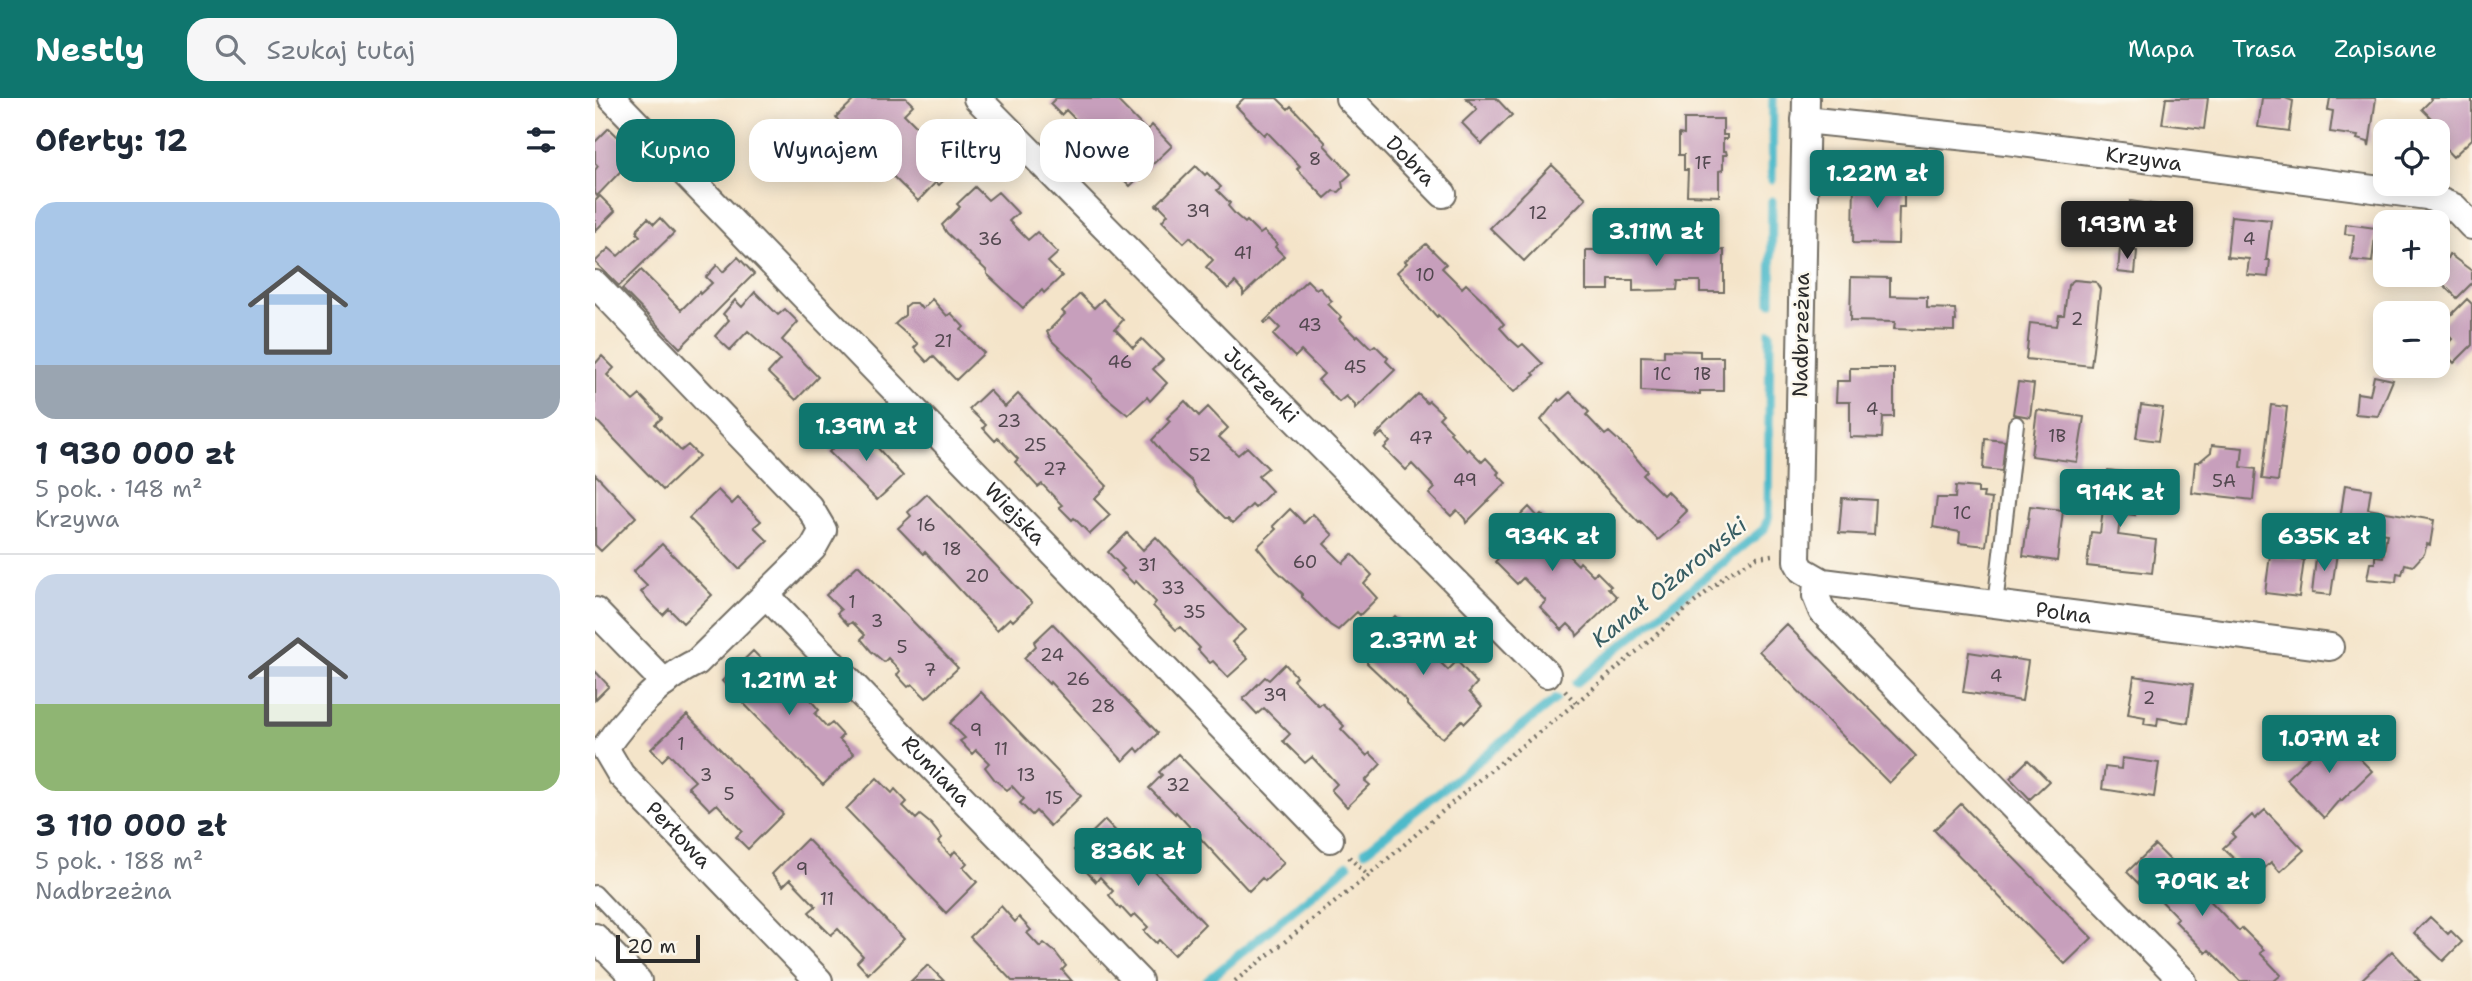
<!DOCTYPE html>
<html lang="pl">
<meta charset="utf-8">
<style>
body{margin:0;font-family:"Shantell Sans",sans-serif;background:#f6f6f7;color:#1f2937;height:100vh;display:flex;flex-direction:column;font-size:26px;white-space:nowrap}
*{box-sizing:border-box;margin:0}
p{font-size:23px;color:#747a83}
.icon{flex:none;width:38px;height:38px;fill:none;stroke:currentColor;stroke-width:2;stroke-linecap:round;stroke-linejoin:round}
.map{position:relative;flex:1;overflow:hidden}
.details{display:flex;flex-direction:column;background:#fff;width:595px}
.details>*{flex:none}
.top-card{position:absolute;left:21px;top:21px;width:665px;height:63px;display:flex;gap:14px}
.buttons{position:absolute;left:1778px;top:21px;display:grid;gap:14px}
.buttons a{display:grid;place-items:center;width:77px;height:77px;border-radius:14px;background:#fff;box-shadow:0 4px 18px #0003;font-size:35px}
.scale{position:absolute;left:21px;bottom:18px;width:84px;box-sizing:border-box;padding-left:7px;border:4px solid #2b2b2b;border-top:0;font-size:19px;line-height:24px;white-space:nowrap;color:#2b2b2b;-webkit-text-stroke:5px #fbf7ec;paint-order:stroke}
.price{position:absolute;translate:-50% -60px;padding:0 16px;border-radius:7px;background:#0f766e;color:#fff;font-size:23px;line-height:46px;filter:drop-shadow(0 2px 4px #0008)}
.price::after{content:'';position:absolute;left:50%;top:42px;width:21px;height:16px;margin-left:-10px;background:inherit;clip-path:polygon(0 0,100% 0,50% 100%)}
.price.selected{background:#222;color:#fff}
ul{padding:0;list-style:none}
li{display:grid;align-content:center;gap:14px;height:371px;padding:0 35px}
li+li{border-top:2px solid #e0e1e3}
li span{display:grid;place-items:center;height:217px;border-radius:21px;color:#555}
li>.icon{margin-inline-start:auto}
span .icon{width:126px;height:126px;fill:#fffc;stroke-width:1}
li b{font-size:30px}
h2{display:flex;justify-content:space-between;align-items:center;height:84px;padding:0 35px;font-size:30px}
.tag{padding:0 24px;border-radius:21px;background:#fff;box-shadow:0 4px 18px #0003;font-size:24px;line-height:63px}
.tag.selected{background:#0f766e;color:#fff}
header{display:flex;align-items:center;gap:42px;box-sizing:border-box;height:98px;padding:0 35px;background:#0f766e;color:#fff}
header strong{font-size:33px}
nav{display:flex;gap:38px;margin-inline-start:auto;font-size:24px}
.search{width:490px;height:63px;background:#f6f6f7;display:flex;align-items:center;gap:18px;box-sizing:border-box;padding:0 24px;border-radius:21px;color:#747a83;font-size:26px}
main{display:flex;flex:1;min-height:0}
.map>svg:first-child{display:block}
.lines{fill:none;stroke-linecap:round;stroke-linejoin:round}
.stream{stroke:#4ebaca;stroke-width:9}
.building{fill:#c79fbc}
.lane-casing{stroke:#716c62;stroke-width:18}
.street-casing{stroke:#716c62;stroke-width:30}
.path{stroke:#716c62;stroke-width:4.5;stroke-dasharray:2 5;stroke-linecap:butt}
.lane{stroke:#fff;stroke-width:14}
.street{stroke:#fff;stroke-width:26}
.labels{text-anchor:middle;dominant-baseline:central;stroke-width:5;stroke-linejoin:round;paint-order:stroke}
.number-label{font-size:18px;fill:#52484f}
.street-label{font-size:21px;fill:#2b2b2b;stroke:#fbf7ec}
.water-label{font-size:23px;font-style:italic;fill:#375d63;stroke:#fbf7ec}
</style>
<header>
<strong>Nestly</strong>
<div class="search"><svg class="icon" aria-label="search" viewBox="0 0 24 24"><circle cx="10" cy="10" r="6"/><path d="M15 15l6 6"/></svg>Szukaj tutaj</div>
<nav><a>Mapa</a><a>Trasa</a><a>Zapisane</a></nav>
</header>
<main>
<section class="details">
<h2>Oferty: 12<svg class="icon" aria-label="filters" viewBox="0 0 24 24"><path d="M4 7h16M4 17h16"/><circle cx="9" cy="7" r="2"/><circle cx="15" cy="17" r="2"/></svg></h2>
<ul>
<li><span style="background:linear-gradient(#a9c7e8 75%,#9aa5b1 0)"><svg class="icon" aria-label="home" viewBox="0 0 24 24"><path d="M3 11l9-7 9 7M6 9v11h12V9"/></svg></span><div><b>1 930 000 zł</b><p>5 pok. · 148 m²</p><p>Krzywa</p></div></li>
<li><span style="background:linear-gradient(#c9d6e8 60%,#8fb573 0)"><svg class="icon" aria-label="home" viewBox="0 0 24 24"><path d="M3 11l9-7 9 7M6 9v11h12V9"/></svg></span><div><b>3 110 000 zł</b><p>5 pok. · 188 m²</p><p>Nadbrzeżna</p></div></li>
</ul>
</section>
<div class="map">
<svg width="1877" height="883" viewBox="0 0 1877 883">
<rect width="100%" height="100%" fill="#fbf7ec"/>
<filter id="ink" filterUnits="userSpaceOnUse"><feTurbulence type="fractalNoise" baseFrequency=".0143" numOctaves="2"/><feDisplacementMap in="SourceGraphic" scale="14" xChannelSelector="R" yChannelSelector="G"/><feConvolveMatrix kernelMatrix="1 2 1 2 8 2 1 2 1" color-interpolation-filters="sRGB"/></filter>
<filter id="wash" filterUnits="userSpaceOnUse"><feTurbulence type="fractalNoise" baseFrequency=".00686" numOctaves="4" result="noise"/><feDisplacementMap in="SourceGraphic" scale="28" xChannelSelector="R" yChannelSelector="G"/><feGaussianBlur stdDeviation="1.57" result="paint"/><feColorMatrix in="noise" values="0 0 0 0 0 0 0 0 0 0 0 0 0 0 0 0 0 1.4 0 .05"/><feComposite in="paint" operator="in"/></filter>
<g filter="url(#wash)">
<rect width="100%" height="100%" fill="#f4e4c9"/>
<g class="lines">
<path class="stream" d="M1177,82L1178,0
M1176,204L1177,103
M981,585L1169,431L1173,421L1175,235
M770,753L961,601
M612,883L753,767"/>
</g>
<g id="blocks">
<path class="building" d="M259,0H311L318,7L309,16L328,35L337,26L357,47L348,56L362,70L344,87L341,84L323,103L247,28L241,19L260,1Z
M461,0H520L552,33L557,27L577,48L535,88L524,77L530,71L521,63L510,71L514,66L504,57L510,51L496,37L491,42L480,32L485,26L471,12L466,17L455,6Z
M649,0H682L693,11L696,8L731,45L729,47L756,76L747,84L748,90L744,94L738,93L730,100L702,71L705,68L672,34L669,37L641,8Z
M871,0H901L917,17L887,46L867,25L882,11Z
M1571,0H1613L1609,31L1567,26Z
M1667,0H1690L1698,3L1694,33L1663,29Z
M1735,0H1781L1774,49L1773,44L1762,41L1763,38L1735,34L1738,13L1733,12Z
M1835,0H1877V41L1858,59L1843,43V33L1849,26L1845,22L1841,25L1827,11L1836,2Z
M1089,21H1128V37H1132V41H1128V53H1131L1132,57H1128V72L1124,73V98L1092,97L1093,72H1089V57H1084V36L1089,37Z
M14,30L41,57L2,98L0,95V72L3,68L0,65V44Z
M957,67L991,100L929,163L895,130Z
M601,68L610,77L612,75L626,89L622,92L635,105L633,108L641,117L650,125L652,123L665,136L669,133L682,146L680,149L689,158L648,197V193L640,184L633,191L611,169L618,162L595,139L589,145L567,123L573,116L564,107L563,109L561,107Z
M1259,80L1309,81V109H1304L1303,146L1258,145Z
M380,89L393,102L403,94L423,115L414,123L433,142L442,134L463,155L453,164L467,178L449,195L447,192L428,210L392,176V173L352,135L347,127L365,109L362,106Z
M5,98L20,113L0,133V103Z
M1535,103L1593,111L1588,146L1530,137Z
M1636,118L1676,122L1671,162H1675L1673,179L1652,177L1654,161L1632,159Z
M53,120L59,126L65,120L79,135L24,188L0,164L14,150L23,158L45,138L42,135L43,130Z
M1751,126L1781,130L1777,164L1756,162L1759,137L1750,136Z
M831,146L851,166L847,170L867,190L871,186L892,206L909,226L905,230L915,241L924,249L928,246L948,266L938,275L940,277L919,294L890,267L843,217L842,219L802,174L812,165L810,163Z
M1011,148H1041V153H1079L1080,149L1110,148V153L1129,152V194H1105V183H1083L1082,192L1038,193V182H1014V192H991V152H1011Z
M1525,150L1542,153L1540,176L1523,174Z
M1854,156L1877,173V185L1862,200L1843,181Z
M143,159L159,176L85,250L27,191L46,172L86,212L104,194L105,196L117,185L111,179L122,167L128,174Z
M1256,179L1295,180V198L1332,199V210L1360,211L1361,223H1359V233L1299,231L1300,224L1255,223Z
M712,182L721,191L724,189L737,203L733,206L746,219L744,222L761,239L763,237L776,250L780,247L793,260L791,263L800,272L760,311V307L751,298L744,304L723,282L729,276L706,253L700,259L678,237L685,230L676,221L670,226L669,224Z
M1479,182L1501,184L1505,191L1496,268L1431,261L1435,225L1462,228L1464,217H1469L1473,187Z
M160,194L183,217L190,211L203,224L187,242L223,279L201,302L173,275L185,262L153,233L135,252L120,238L134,222L128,216L140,202L147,209Z
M485,196L499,210L508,201L528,222L520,231L529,240L538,250L547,241L568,262L558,271L572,285L555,303L552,299L533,317L510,298L497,284V281L457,243L452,234L470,216L467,213Z
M337,201L352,218L356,215L369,229L366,232L389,255L361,282L338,258L332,264L319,250L323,246L300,226L310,217V209L315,205H322L327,211Z
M1872,201L1877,206V247L1859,265L1847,252L1857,241L1845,228Z
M1069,252L1105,253V259H1128V293H1105V296L1046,293V258L1069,259Z
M7,258L19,270L12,277L38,303L45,297L67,320L60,326L86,353L93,347L104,358L68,392L0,321V266Z
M1255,270H1299V319H1288L1287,340L1255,339V304H1241L1242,283H1255Z
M1779,278L1798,282L1783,318L1760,316L1762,295L1775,297Z
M1423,284L1439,286L1435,319L1418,316Z
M394,292L410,309L423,296L512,388L499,401L515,417L495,436L479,420L477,422L464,409L467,407L447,386L443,389L420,364L423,361L403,340L400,343L388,330L391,327L374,311Z
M975,294L994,314L991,317L1010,337L1014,334L1036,354L1052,373L1048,377L1068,397L1072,393L1092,413L1082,423L1084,424L1063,442L1045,424L1044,425L987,365L986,366L946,322L963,301L965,303Z
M823,296L832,305L834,303L848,316L844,320L857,333L855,335L872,353L874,351L887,364L891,360L904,374L902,376L911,385L871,425L870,421L862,412L856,418L834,396L840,390L817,366L811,372L789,350L795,344L787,335L781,340L780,338Z
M590,303L604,318L613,309L633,330L624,339L643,357L652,349L673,370L663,378L677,393L660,410L657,407L638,425L633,420H630L602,392L597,383L576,365L557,342L575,323L572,320Z
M1546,307L1568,310L1563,343L1541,340Z
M1676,307L1692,309L1683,383L1667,381Z
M1442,312L1489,319L1482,364L1436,358Z
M262,327L308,378L282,402L234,354L252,334L254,335Z
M1390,341L1410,343L1407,373L1388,371Z
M1617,347L1648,350L1646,369L1661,371L1658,402L1597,395L1600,364H1604L1616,354Z
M1513,372L1545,376L1540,417L1526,415L1523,437L1561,442L1557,475L1492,468L1496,434L1505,435Z
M0,376L41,419L6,453L0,447Z
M1750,387L1776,391L1773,411L1839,422L1835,447L1832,446L1829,456L1818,468L1810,466L1807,476L1802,475L1801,484L1772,481L1775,465H1780V458L1788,459L1792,436L1744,429Z
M1361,388L1383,390V395H1389L1388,400L1397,401L1391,448L1364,445L1365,434L1338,429L1342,400H1360Z
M123,392L137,406L143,400L166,423L159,429L173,443L144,471L94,420Z
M332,396L437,505L418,523L415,520L402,532L330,454L328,456L303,430L316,418L313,414Z
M1247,400L1281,402L1279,437L1244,435Z
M1435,408L1468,412L1462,463L1428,458Z
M934,409L943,419L946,416L959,430L955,433L968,447L966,449L974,458L983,467L985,464L998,477L1002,474L1016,488L1013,490L1022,499L982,538L981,534L973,526L967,532L945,509L951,503L928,480L922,486L900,464L906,457L898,449L896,451L894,449Z
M695,411L709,425L718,416L738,437L729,446L748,465L757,456L777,477L769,486L782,500L765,517L762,514L743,532L735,527L707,499V496L681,472L662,449L681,431L678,428Z
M532,435L548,452L561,439L650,532L637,544L653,561L633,579L618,563L615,565L603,552L605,550L585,529L581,532L558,508L561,504L541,483L539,486L526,473L529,471L513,454Z
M67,446L117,497L88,525L74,511L68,517L57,506L46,494L52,488L38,474Z
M1722,452L1742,455L1736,497L1717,495Z
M1675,457L1709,462L1704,499L1670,495Z
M263,467L363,570L331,600L317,586L313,589L302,577L305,573L293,560L289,564L276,553L266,541L270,537L257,524L253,527L242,515L246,512L231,497Z
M800,518L814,532L823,523L843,545L835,553L844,563L853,572L862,563L882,585L874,594L887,608L870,625L867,622L848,640L839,634L812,606V603L772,565V562L767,557L786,539L783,536Z
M458,526L563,635L544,654L541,650L528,663L455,584L454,586L429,560L441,548L439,544Z
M1191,526L1321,658L1294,685L1164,553Z
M158,553L173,568L177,564L189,576L185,580L197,593L202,589L212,598L224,612L220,616L232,629L237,625L248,637L244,641L259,656L228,687L127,583Z
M1374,554L1433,563L1427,603L1368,594Z
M690,566L701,578L698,582L724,608L727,605L749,628L746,631L772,658L775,655L786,666L770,683L775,687L752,709L736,692L742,686L717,659L710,665L688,643L695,636L669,610L662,616L648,601L670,579L674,582Z
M0,573L14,588L0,602Z
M1539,578L1598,586L1593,625L1563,620L1562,628L1549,626L1550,619L1533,616Z
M386,594L486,698L455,728L441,713L437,717L425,705L429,701L417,688L412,692L400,682L390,669L394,665L381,652L377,656L365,643L370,640L355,625Z
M92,617L188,716L153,751L141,739L147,733L122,706L115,712L93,689L100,683L74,656L67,663L56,651Z
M1739,635L1777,673L1746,703L1745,701L1729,720L1691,681Z
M583,656L689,765L670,783L667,780L654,793L581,714L580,716L554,690L567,677L564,674Z
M1527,660L1564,665L1559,699L1507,691L1510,669L1526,671Z
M1433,662L1454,683L1435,701L1415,680Z
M282,680L297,695L300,691L312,704L308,708L321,721L325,717L336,726L347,740L343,744L356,758L360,753L372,765L368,769L382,784L351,815L251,711Z
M1366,706L1497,840L1470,866L1339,732Z
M1670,712L1709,752L1685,774L1676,764L1659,780L1628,750L1640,739L1637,736L1657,717L1660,721Z
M510,722L610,826L579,857L564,842L561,845L549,833L553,829L540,816L536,820L526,809L525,811L514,797L518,793L505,779L501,784L489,771L493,768L479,752Z
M212,741L309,841L273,876L262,864L268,858L243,831L236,837L225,826L214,814L221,808L195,781L188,788L177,776Z
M1560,747L1581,768L1584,765L1607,788L1604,791L1644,833L1647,830L1669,852L1665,855L1686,877L1679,883H1645L1614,852L1611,855L1580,823L1583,820L1551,787L1548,790L1532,774Z
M406,808L420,824L424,819L436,832L432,835L445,849L449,845L460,854L471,868L467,872L477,883H417L400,865L375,839Z
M1835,819L1853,836L1856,833L1867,844L1848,863L1819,835Z
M1797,853L1825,883H1765Z
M333,867L349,883H316Z"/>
</g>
</g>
<g filter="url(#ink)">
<use href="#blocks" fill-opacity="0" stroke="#716c62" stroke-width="2"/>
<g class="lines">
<g class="lane-casing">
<path id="lane" d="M1400,507L1421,326
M0,795L49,847"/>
</g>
<g class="street-casing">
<g id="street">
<path id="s1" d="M17,0L735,741"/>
<path id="s2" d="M382,0L952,576"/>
<path id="s3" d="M754,0L848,96"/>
<path id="s4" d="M1211,0L1202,463L1207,472L1228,484L1735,549"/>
<path id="s5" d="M1210,22L1411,43L1832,98L1859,109L1877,128"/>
<path id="s6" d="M0,186L215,410L228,432L218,450L102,564C67,580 31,619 10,650L26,677L224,883"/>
<path d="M1222,482L1221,498L1227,513L1588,883"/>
<path id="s7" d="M171,497L544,883"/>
<path d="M0,513L70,585"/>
<path d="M0,839L43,883"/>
</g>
</g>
<path class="path" d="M970,593L981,605
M754,759L773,778
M640,883L773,778L886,680L981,605L1133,476L1162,459L1177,457"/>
<use href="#lane" class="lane"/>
<use href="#street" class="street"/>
</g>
</g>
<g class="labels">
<g class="number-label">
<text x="720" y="61">8</text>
<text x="1108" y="65">1F</text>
<text x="603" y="113">39</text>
<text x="943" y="115">12</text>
<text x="395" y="141">36</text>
<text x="1654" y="141">4</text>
<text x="648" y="155">41</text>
<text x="830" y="177">10</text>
<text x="1482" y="221">2</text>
<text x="715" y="227">43</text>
<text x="348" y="243">21</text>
<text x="525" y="264">46</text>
<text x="760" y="269">45</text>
<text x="1067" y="276">1C</text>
<text x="1107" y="276">1B</text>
<text x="1277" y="311">4</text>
<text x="414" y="323">23</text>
<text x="1462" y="338">1B</text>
<text x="826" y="340">47</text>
<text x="440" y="347">25</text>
<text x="605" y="357">52</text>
<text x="460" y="371">27</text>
<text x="870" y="382">49</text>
<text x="1629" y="383">5A</text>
<text x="1367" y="415">1C</text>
<text x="331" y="427">16</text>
<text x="357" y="451">18</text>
<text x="710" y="464">60</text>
<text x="552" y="467">31</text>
<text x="382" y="478">20</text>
<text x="578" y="490">33</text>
<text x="257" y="504">1</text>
<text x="599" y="514">35</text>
<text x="282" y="523">3</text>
<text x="307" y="549">5</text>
<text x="457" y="557">24</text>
<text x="335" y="572">7</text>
<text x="1401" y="578">4</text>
<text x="483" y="581">26</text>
<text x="680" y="597">39</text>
<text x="1554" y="600">2</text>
<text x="508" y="608">28</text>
<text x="381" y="632">9</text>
<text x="86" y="646">1</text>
<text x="406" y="651">11</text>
<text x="111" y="677">3</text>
<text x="431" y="677">13</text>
<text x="583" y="687">32</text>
<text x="134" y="696">5</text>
<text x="459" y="700">15</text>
<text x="207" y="771">9</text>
<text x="232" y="801">11</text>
</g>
<g class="street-label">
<text stroke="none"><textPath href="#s5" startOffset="341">Krzywa</textPath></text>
<text stroke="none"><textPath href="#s3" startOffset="88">Dobra</textPath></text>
<text transform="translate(1206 237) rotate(-89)">Nadbrzeżna</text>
<text stroke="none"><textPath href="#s2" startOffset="404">Jutrzenki</textPath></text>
<text stroke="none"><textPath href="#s1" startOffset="579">Wiejska</textPath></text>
<text stroke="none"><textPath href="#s4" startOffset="740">Polna</textPath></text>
<text stroke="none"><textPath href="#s7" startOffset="245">Rumiana</textPath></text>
<text stroke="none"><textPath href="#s6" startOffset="761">Perłowa</textPath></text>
</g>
<g class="water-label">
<text transform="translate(1074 484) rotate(-39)">Kanał Ożarowski</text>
</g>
</g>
</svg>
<div class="buttons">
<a><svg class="icon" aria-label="locate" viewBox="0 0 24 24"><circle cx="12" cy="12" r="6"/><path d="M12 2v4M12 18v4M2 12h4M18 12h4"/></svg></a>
<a>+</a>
<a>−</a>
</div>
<div class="scale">20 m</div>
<b class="price" style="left:1282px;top:112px">1.22M zł</b>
<b class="price selected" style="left:1532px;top:163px">1.93M zł</b>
<b class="price" style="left:1061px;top:170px">3.11M zł</b>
<b class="price" style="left:271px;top:365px">1.39M zł</b>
<b class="price" style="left:1525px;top:431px">914K zł</b>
<b class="price" style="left:957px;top:475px">934K zł</b>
<b class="price" style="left:1729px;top:475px">635K zł</b>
<b class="price" style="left:828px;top:579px">2.37M zł</b>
<b class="price" style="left:194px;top:619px">1.21M zł</b>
<b class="price" style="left:1734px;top:677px">1.07M zł</b>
<b class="price" style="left:543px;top:790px">836K zł</b>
<b class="price" style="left:1607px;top:820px">709K zł</b>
<div class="top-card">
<a class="tag selected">Kupno</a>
<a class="tag">Wynajem</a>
<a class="tag">Filtry</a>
<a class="tag">Nowe</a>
</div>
</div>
</main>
